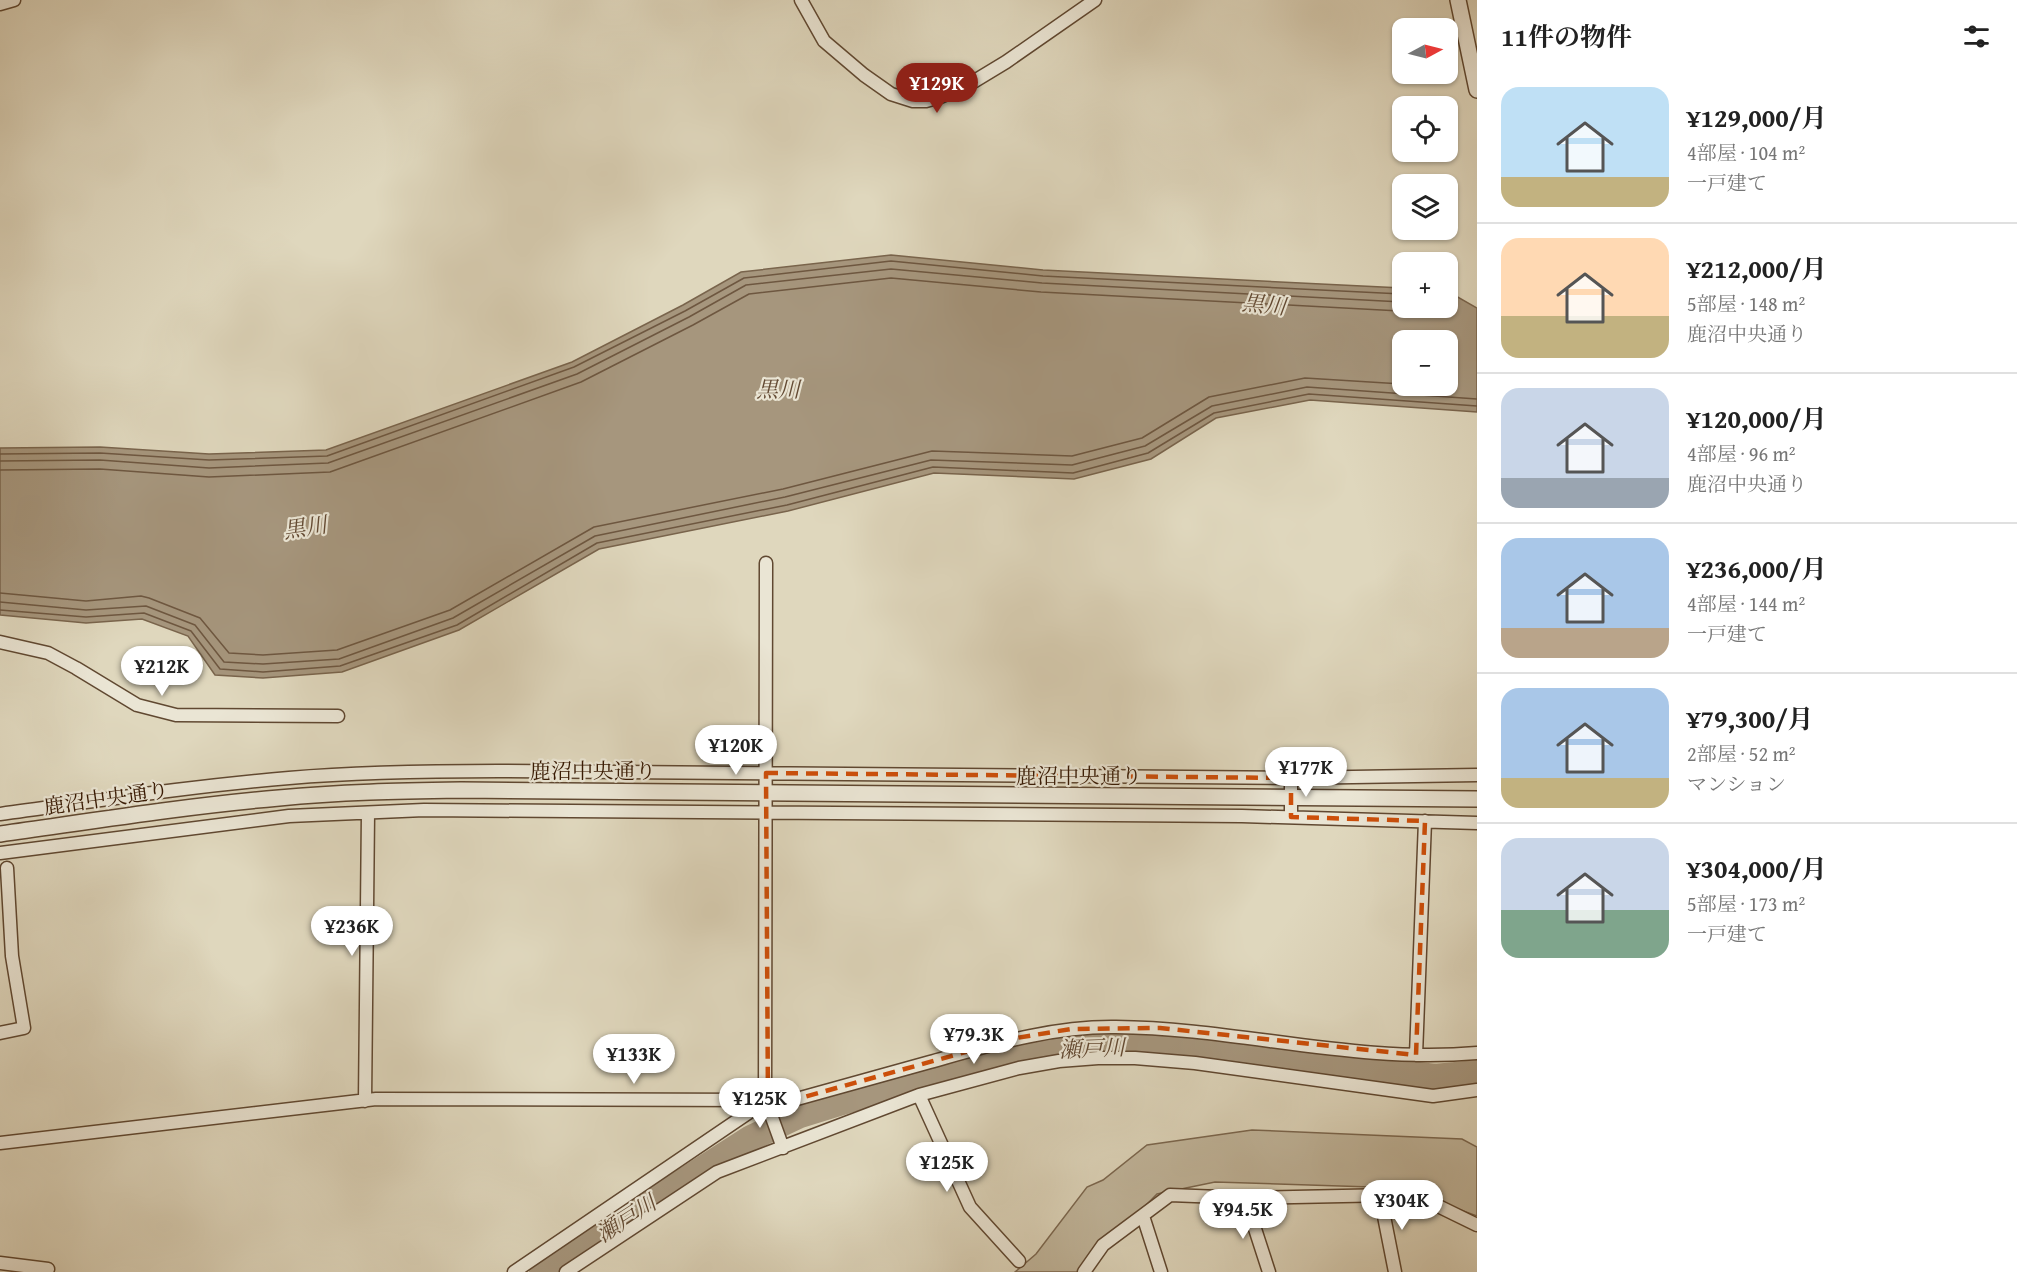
<!DOCTYPE html>
<html lang="ja">
<meta charset="utf-8">
<style>
body{margin:0;font-family:"Gentium Book Plus","Noto Serif JP",serif;background:#f2f2f2;color:#222;height:100vh;display:flex;flex-direction:column;font-size:22px;white-space:nowrap}
*{box-sizing:border-box;margin:0}
p{font-size:20px;color:#767676}
.icon{flex:none;width:33px;height:33px;fill:none;stroke:currentColor;stroke-width:2;stroke-linecap:round;stroke-linejoin:round}
.map{position:relative;flex:1;overflow:hidden}
.panel{display:flex;flex-direction:column;background:#fff;width:540px}
.panel>*{flex:none}
.needle{width:39px;rotate:83deg}
.fabs{position:absolute;left:1392px;top:18px;display:grid;gap:12px}
.fabs a{display:grid;place-items:center;width:66px;height:66px;border-radius:12px;background:#fff;box-shadow:0 2px 4px #0004;font-size:30px}
.price{position:absolute;translate:-50% -51px;padding:0 14px;border-radius:21px;background:#fff;color:#222;font-size:20px;line-height:39px;filter:drop-shadow(0 2px 3px #0008)}
.price::after{content:'';position:absolute;left:50%;top:36px;width:18px;height:14px;margin-left:-9px;background:inherit;clip-path:polygon(0 0,100% 0,50% 100%)}
.price.active{background:#8f2418;color:#fff}
ul{padding:0;list-style:none}
li{display:flex;align-items:center;gap:18px;height:150px;padding:0 24px}
li+li{border-top:2px solid #e0e0e0}
li span{display:grid;place-items:center;flex:none;width:168px;height:120px;border-radius:18px;color:#555}
li>.icon{margin-inline-start:auto}
span .icon{width:72px;height:72px;fill:#fffc;stroke-width:1}
li b{font-size:26px}
h2{display:flex;justify-content:space-between;align-items:center;height:72px;padding:0 24px;font-size:26px}
main{display:flex;flex:1;min-height:0}
.map>svg:first-child{display:block}
.green{fill:#c2b79d;stroke:#7c6850;stroke-width:1.5}
.water{fill:#a6967d;stroke:#79644c;stroke-width:1.5;fill-rule:evenodd}
.lines{fill:none;stroke-linecap:round;stroke-linejoin:round}
.shore{stroke:#6e5740;stroke-width:1.5}
.river{stroke:#a6967d;stroke-width:26}
.minor-casing{stroke:#604831;stroke-width:15}
.tertiary-casing{stroke:#604831;stroke-width:18}
.minor{stroke:#eae5d4;stroke-width:12}
.tertiary{stroke:#eae5d4;stroke-width:15}
.marked{fill:none;stroke:#cd4f0a;stroke-width:4.5;stroke-dasharray:12 8;stroke-linejoin:round}
.labels{text-anchor:middle;dominant-baseline:central;stroke-width:4.5;stroke-linejoin:round;paint-order:stroke}
.street-label{font-size:21px;fill:#361802;stroke:#eae5d4}
.water-label{font-size:22px;font-style:italic;fill:#634a33;stroke:#eae5d4}
</style>
<main>
<div class="map">
<svg width="1477" height="1272" viewBox="0 0 1477 1272">
<rect width="100%" height="100%" fill="#dfd7bd"/>
<filter id="stains"><feTurbulence type="fractalNoise" baseFrequency=".00333" numOctaves="4"/><feColorMatrix values="0 0 0 0 .2 0 0 0 0 .09 0 0 0 0 .02 0 0 0 .5 -.17"/></filter>
<radialGradient id="worn" r=".72"><stop offset=".6" stop-color="#630" stop-opacity="0"/><stop offset="1" stop-color="#630" stop-opacity=".3"/></radialGradient>
<path class="green" d="M1252,1130L1462,1139L1477,1147V1216L1402,1188L1215,1182L1157,1194L1081,1272H1015L1036,1254L1087,1187L1103,1180L1147,1145Z"/>
<path class="water" d="M891,255L1043,270L1402,288V308H1448L1449,292L1477,308V412L1310,400L1216,418L1151,459L1074,479L934,473L788,511L599,549L459,630L342,672L263,678L215,675L188,636L142,619L86,623L0,615V448L100,447L209,454L326,450L572,362L683,305L741,272ZM1402,340H1448V386H1402Z"/>
<g class="lines">
<path class="shore" d="M0,454L100,453L209,460L327,456L574,367L685,311L744,278L891,261L1043,276L1402,294
M0,461L100,460L209,468L328,463L577,374L689,317L746,285L891,269L1042,283L1402,302
M0,470L100,469L209,477L330,472L581,382L693,325L749,294L891,278L1041,292L1400,311L1413,308
M0,593L86,601L141,596L149,598L200,618L229,653L263,655L337,650L450,610L594,527L783,489L932,451L1072,456L1142,438L1209,397L1305,378L1402,384
M0,602L86,610L146,606L195,625L224,662L263,664L339,659L453,618L595,536L785,497L931,460L1072,465L1145,446L1212,406L1307,387L1477,399
M0,610L86,617L144,613L191,631L220,669L263,672L340,666L457,625L597,543L787,505L933,467L1073,473L1148,453L1214,413L1309,394L1477,406"/>
<path class="river" d="M542,1272L751,1138L800,1115L942,1071L1035,1050L1081,1045H1172L1435,1077L1477,1073"/>
<g class="minor-casing">
<path id="minor" d="M801,0L824,41L864,75L891,94L913,101H926L940,97L968,85L1006,62L1095,0
M0,4L14,0
M0,642L48,653L76,668L137,705L176,715L338,716
M0,814C96,801 192,786 289,778C358,772 428,771 498,771L1291,778L1477,775
M1291,817V778
M0,853L289,816L424,810L1242,816L1477,823
M0,1033L24,1028L12,956L7,868
M1416,1055L1425,821
M919,1095L970,1207L1019,1261
M365,1101L368,813
M766,1101L783,1148
M0,1143L376,1099L765,1100L766,563
M1380,1196L1395,1272
M1245,1198L1269,1272
M1143,1216L1161,1272
M0,1263L48,1269
M514,1272L754,1109L768,1107C822,1092 876,1077 930,1062C991,1045 1052,1026 1116,1027C1237,1028 1356,1064 1477,1053
M566,1272L717,1172L919,1095L1019,1068L1059,1061L1098,1058H1135L1195,1063L1433,1096L1477,1090
M1084,1272L1103,1245L1170,1195L1245,1198L1391,1195L1434,1204L1477,1225"/>
</g>
<g class="tertiary-casing">
<path id="tertiary" d="M1458,0L1477,90
M0,834C93,821 186,806 279,798C340,792 400,791 461,790L1477,799"/>
</g>
<use href="#minor" class="minor"/>
<use href="#tertiary" class="tertiary"/>
</g>
<path class="marked" d="M766,773L1291,778V817L1425,821L1416,1055L1160,1028L1071,1029L1016,1038L768,1107Z"/>
<g class="labels">
<g class="street-label">
<text x="593" y="770">鹿沼中央通り</text>
<text x="1079" y="775">鹿沼中央通り</text>
<text transform="translate(106 798) rotate(-8)">鹿沼中央通り</text>
</g>
<g class="water-label">
<text transform="translate(1264 304) rotate(6)">黒川</text>
<text x="778" y="389">黒川</text>
<text transform="translate(305 527) rotate(-9)">黒川</text>
<text transform="translate(1092 1048) rotate(-2)">瀬戸川</text>
<text transform="translate(626 1218) rotate(-33)">瀬戸川</text>
</g>
</g>
<rect width="100%" height="100%" filter="url(#stains)"/>
<rect width="100%" height="100%" fill="url(#worn)"/>
</svg>
<div class="fabs">
<a><svg class="needle" viewBox="-14 -14 28 28"><path d="M0-13l5 13h-10z" fill="#e53935"/><path d="M0 13l5-13h-10z" fill="#767676"/></svg></a>
<a><svg class="icon" aria-label="locate" viewBox="0 0 24 24"><circle cx="12" cy="12" r="6"/><path d="M12 2v4M12 18v4M2 12h4M18 12h4"/></svg></a>
<a><svg class="icon" aria-label="layers" viewBox="0 0 24 24"><path d="M12 4l9 5-9 5-9-5zM3 14l9 5 9-5"/></svg></a>
<a>+</a>
<a>−</a>
</div>
<b class="price active" style="left:937px;top:114px">¥129K</b>
<b class="price" style="left:162px;top:697px">¥212K</b>
<b class="price" style="left:736px;top:776px">¥120K</b>
<b class="price" style="left:1306px;top:798px">¥177K</b>
<b class="price" style="left:352px;top:957px">¥236K</b>
<b class="price" style="left:974px;top:1065px">¥79.3K</b>
<b class="price" style="left:634px;top:1085px">¥133K</b>
<b class="price" style="left:760px;top:1129px">¥125K</b>
<b class="price" style="left:947px;top:1193px">¥125K</b>
<b class="price" style="left:1402px;top:1231px">¥304K</b>
<b class="price" style="left:1243px;top:1240px">¥94.5K</b>
</div>
<section class="panel">
<h2>11件の物件<svg class="icon" aria-label="filters" viewBox="0 0 24 24"><path d="M4 7h16M4 17h16"/><circle cx="9" cy="7" r="2"/><circle cx="15" cy="17" r="2"/></svg></h2>
<ul>
<li><span style="background:linear-gradient(#bfe0f5 75%,#c2b280 0)"><svg class="icon" aria-label="home" viewBox="0 0 24 24"><path d="M3 11l9-7 9 7M6 9v11h12V9"/></svg></span><div><b>¥129,000/月</b><p>4部屋 · 104 m²</p><p>一戸建て</p></div></li>
<li><span style="background:linear-gradient(#ffd9b3 65%,#c2b280 0)"><svg class="icon" aria-label="home" viewBox="0 0 24 24"><path d="M3 11l9-7 9 7M6 9v11h12V9"/></svg></span><div><b>¥212,000/月</b><p>5部屋 · 148 m²</p><p>鹿沼中央通り</p></div></li>
<li><span style="background:linear-gradient(#c9d6e8 75%,#9aa5b1 0)"><svg class="icon" aria-label="home" viewBox="0 0 24 24"><path d="M3 11l9-7 9 7M6 9v11h12V9"/></svg></span><div><b>¥120,000/月</b><p>4部屋 · 96 m²</p><p>鹿沼中央通り</p></div></li>
<li><span style="background:linear-gradient(#a9c7e8 75%,#b9a48a 0)"><svg class="icon" aria-label="home" viewBox="0 0 24 24"><path d="M3 11l9-7 9 7M6 9v11h12V9"/></svg></span><div><b>¥236,000/月</b><p>4部屋 · 144 m²</p><p>一戸建て</p></div></li>
<li><span style="background:linear-gradient(#a9c7e8 75%,#c2b280 0)"><svg class="icon" aria-label="home" viewBox="0 0 24 24"><path d="M3 11l9-7 9 7M6 9v11h12V9"/></svg></span><div><b>¥79,300/月</b><p>2部屋 · 52 m²</p><p>マンション</p></div></li>
<li><span style="background:linear-gradient(#c9d6e8 60%,#7fa58c 0)"><svg class="icon" aria-label="home" viewBox="0 0 24 24"><path d="M3 11l9-7 9 7M6 9v11h12V9"/></svg></span><div><b>¥304,000/月</b><p>5部屋 · 173 m²</p><p>一戸建て</p></div></li>
</ul>
</section>
</main>
